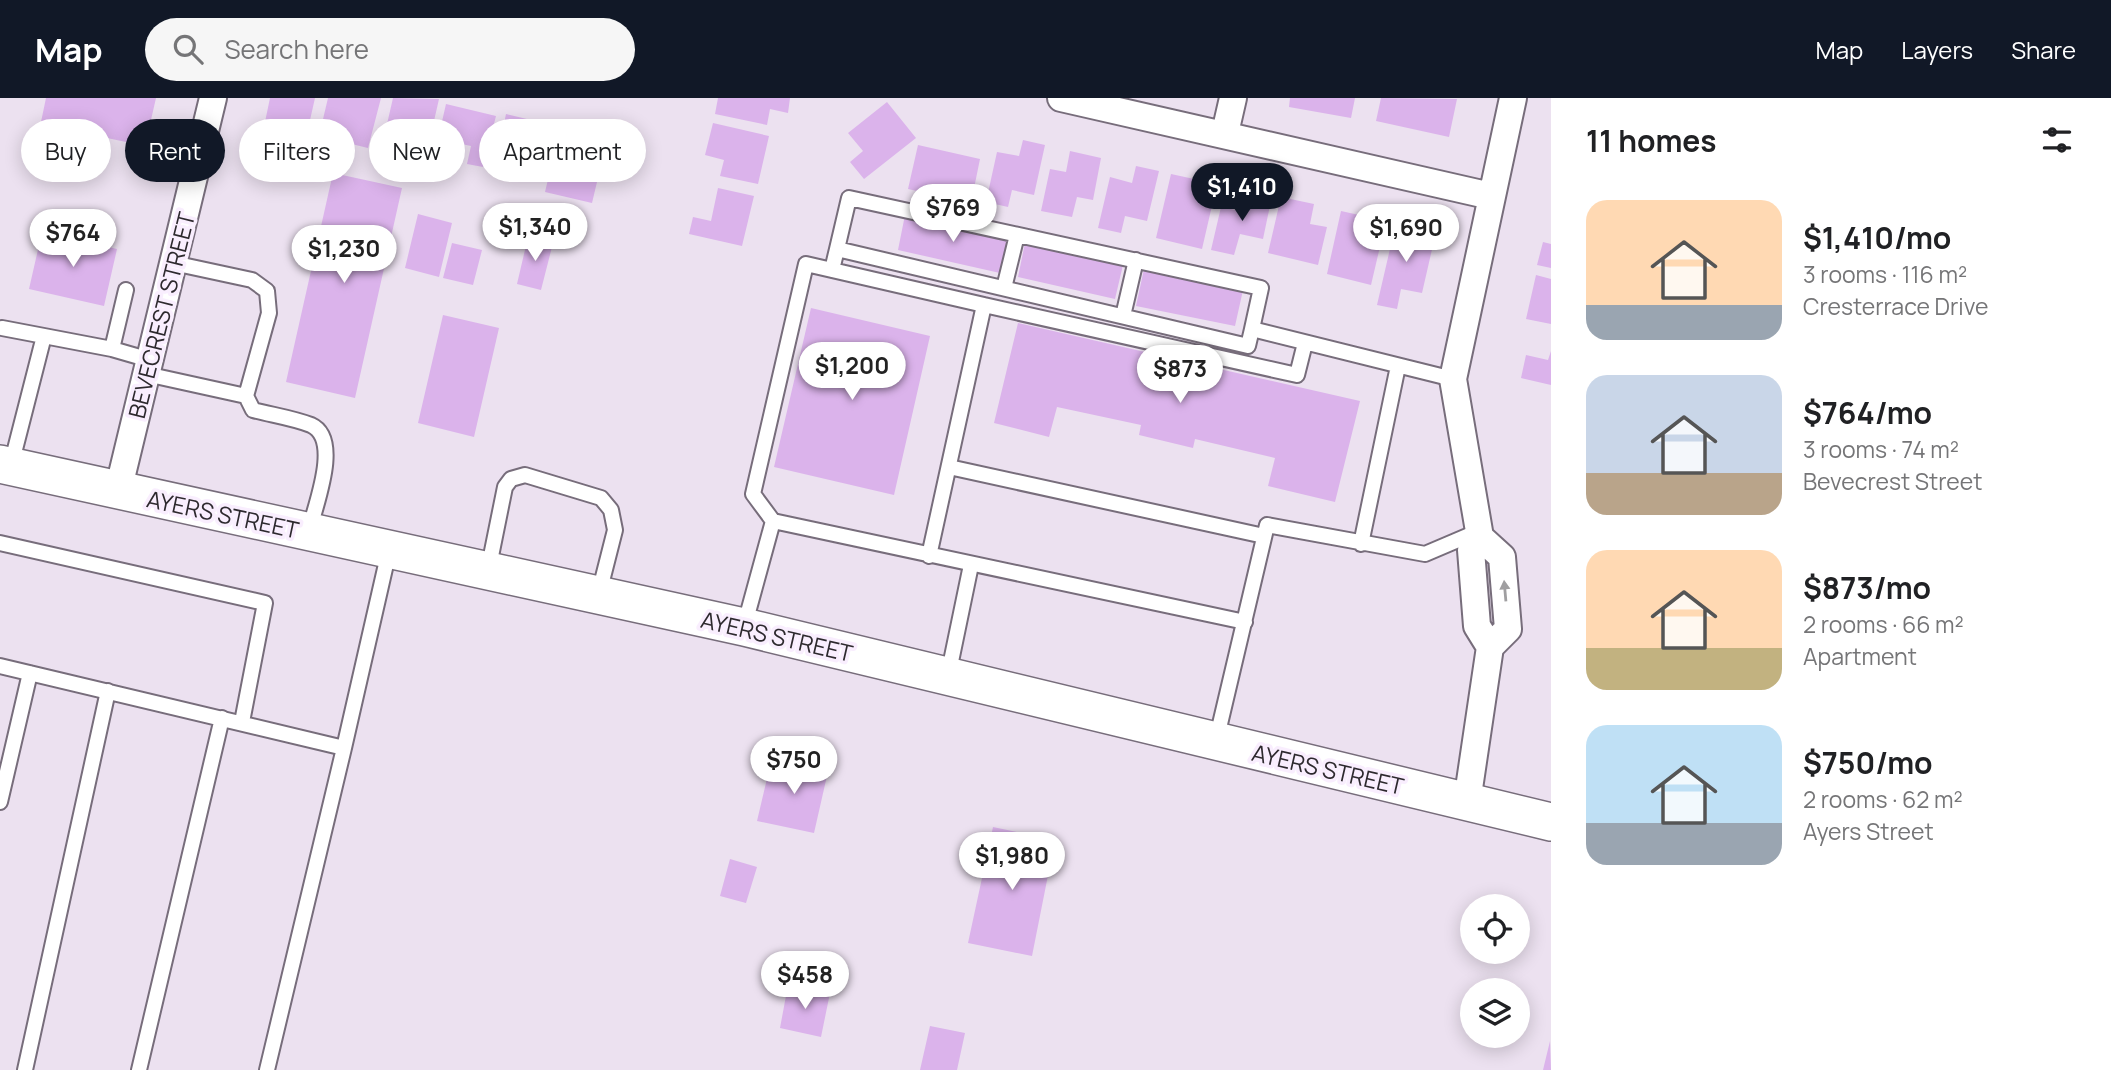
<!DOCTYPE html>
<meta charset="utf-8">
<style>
body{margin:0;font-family:Manrope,sans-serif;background:#f6f6f6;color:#202124;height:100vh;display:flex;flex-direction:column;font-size:26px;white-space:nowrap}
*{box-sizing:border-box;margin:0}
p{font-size:23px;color:#757577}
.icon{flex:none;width:38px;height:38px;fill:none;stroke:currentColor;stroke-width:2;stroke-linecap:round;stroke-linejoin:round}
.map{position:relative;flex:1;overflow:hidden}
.side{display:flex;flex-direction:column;background:#fff;width:560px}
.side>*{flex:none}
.top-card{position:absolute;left:21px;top:21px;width:665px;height:63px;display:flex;gap:14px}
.buttons{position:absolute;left:1460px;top:796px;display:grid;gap:14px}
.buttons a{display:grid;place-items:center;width:70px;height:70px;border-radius:50%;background:#fff;box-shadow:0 4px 18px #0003;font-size:35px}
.price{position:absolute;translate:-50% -60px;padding:0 16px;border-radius:24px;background:#fff;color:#222;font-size:23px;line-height:46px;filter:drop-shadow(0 2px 4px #0008)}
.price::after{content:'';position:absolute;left:50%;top:42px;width:21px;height:16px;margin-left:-10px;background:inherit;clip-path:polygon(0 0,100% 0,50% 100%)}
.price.current{background:#111827;color:#fff}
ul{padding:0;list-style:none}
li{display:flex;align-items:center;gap:21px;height:175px;padding:0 35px}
li span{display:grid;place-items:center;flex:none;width:196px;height:140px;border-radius:21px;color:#555}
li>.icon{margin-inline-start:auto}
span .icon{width:84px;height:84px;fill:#fffc;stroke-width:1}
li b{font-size:30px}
h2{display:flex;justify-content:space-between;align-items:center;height:84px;padding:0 35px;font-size:30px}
.pill{padding:0 24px;border-radius:32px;background:#fff;box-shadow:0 4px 18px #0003;font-size:24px;line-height:63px}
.pill.current{background:#111827;color:#fff}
header{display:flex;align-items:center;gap:42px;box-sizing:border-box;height:98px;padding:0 35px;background:#111827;color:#fff}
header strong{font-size:33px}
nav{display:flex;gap:38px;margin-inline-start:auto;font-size:24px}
.search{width:490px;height:63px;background:#f6f6f6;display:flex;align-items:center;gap:18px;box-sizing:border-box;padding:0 24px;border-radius:38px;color:#757577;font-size:26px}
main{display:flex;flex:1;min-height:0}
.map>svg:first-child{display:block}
.building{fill:#dbb3eb}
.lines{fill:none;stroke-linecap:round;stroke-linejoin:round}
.service-casing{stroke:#776d7b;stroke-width:18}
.minor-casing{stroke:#776d7b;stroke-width:30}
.secondary-casing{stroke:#776d7b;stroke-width:40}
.service{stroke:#fff;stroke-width:14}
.minor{stroke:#fff;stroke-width:26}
.secondary{stroke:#fff;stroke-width:37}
.oneway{fill:#a09fa1}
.labels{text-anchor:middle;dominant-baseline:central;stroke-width:7;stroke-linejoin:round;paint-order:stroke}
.street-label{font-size:23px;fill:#2d292e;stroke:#f9eefe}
</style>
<header>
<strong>Map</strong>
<div class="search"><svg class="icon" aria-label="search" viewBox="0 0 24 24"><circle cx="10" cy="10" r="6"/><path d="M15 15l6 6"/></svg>Search here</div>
<nav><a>Map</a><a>Layers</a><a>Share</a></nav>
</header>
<main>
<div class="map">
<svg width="1551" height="972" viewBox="0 0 1551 972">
<rect width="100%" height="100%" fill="#ece1f0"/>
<path class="building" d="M46,0H156L145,48L93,37L89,54L37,43Z
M270,0H315L303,53L261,43Z
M328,0H381L368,50L319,38Z
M393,0L439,1L423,71L379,61Z
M718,0H790L788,15L770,11L767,27L715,16Z
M1290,0H1355L1351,20L1289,9Z
M1381,0L1457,1L1449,39L1376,23Z
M887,4L916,40L864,81L850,64L863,53L848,35Z
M446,6L496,18L483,69L467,66L471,48L438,41Z
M506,16L552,27L541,74L496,64Z
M713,25L769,38L758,86L720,78L724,62L705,57Z
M560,31L591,38L586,59L602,63L592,105L545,94Z
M1023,42L1045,47L1034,97L1012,92L1008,109L986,104L997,54L1019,58Z
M918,47L980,61L971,105L908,91Z
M1070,53L1101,60L1093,102L1077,99L1072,119L1041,113L1050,71L1066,74Z
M1136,68L1159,73L1147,123L1125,118L1121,135L1098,130L1110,79L1132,85Z
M333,75L402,90L355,300L286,284Z
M1171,76L1217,86L1202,151L1156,140Z
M718,90L754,98L742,148L689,136L693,119L711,123Z
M1249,93L1272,98L1263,141L1240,136L1234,157L1211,152L1221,109L1245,114Z
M1281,99L1314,106L1310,126L1327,129L1318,167L1268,155Z
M1341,113L1386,123L1371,187L1327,176Z
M418,116L452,125L439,179L405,170Z
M905,117L1008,140L1000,175L898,152Z
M1396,125L1436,134L1422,195L1401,191L1397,211L1377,207Z
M42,134L117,151L104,208L29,191Z
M528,139L553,145L541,192L517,186Z
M1543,144L1551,146V170L1537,167Z
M452,145L482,152L473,187L443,180Z
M1025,145L1123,167L1115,201L1018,179Z
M1144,171L1243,192L1235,228L1136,208Z
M1536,177L1551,181V226L1526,221Z
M811,210L930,238L894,397L774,369Z
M443,217L499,230L474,339L418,325Z
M1018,225L1360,303L1335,404L1268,388L1275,360L1195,341L1193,350L1139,337L1141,327L1057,309L1049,339L994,325Z
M1551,253V287L1521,280L1526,257L1548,262Z
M791,660L829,669L814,735L757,723L769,672L787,677Z
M993,729L1055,742L1032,858L968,845Z
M730,761L757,769L746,805L720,798Z
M788,887L830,895L821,939L780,930Z
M930,928L965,935L957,972H920Z
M1550,943L1551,972H1543Z"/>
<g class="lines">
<g class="service-casing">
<path id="service" d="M837,151L849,100L1261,190L1252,231
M173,165L252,182L267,193L269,215L246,298
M832,172L837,151L1248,248L1252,231L1453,281
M1004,190L1017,137
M984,207L1297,277L1305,245
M1123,218L1136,162
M2,230L44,238
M112,251L126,192
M146,276L246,298L253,312C272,317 293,320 311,327C342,341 315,408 309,433
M11,367L44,238L112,251L150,262
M949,369L1264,438
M773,423L753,396L806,166L984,207L929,458
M0,445L265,505L242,624
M1361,446L1398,268
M488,473L505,389L511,381L525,377L601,400L611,412L615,432L599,495
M744,529L773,423L1245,524
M0,568L344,650L267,972
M948,578L971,467
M1216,643L1267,427L1425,456L1479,433
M344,650L389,453
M0,704L30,575
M25,972L108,593
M139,972L222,620"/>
</g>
<g class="minor-casing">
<path id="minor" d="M1061,0L1491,98
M1225,35L1233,0
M118,393L213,0
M1480,439L1471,452L1477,528L1490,549
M1467,704L1490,549L1508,531L1502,459L1480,439L1453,281L1513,0"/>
</g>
<g class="secondary-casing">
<path id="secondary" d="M0,366L744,529L1551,724"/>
</g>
<use href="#service" class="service"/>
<use href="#minor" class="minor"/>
<use href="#secondary" class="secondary"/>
</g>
<defs><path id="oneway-solid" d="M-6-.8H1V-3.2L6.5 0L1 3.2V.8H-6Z" transform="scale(1.75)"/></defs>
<use class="oneway" href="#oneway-solid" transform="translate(1505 493) rotate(-95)"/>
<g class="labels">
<g class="street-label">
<text transform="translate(161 217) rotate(-76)">BEVECREST STREET</text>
<text transform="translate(223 416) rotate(12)">AYERS STREET</text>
<text transform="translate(777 538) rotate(13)">AYERS STREET</text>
<text transform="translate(1328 671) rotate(13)">AYERS STREET</text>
</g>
</g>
</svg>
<div class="buttons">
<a><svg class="icon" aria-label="locate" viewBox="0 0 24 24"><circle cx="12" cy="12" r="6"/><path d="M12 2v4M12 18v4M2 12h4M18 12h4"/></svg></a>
<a><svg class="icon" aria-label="layers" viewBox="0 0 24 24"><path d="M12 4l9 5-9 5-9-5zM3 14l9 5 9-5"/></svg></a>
</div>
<b class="price current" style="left:1242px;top:125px">$1,410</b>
<b class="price" style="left:953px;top:146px">$769</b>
<b class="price" style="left:535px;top:165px">$1,340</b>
<b class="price" style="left:1406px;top:166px">$1,690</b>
<b class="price" style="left:73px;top:171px">$764</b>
<b class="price" style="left:344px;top:187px">$1,230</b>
<b class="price" style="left:852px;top:304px">$1,200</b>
<b class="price" style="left:1180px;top:307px">$873</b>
<b class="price" style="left:794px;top:698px">$750</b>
<b class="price" style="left:1012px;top:794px">$1,980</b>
<b class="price" style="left:805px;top:913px">$458</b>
<div class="top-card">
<a class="pill">Buy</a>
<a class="pill current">Rent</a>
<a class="pill">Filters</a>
<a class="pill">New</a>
<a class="pill">Apartment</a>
</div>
</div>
<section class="side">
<h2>11 homes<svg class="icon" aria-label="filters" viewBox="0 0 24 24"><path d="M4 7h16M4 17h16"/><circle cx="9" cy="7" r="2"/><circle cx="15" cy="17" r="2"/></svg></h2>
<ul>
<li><span style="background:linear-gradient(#ffd9b3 75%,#9aa5b1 0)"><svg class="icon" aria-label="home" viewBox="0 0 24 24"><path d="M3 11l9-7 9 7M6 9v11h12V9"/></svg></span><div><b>$1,410/mo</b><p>3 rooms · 116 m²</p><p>Cresterrace Drive</p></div></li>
<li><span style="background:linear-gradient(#c9d6e8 70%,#b9a48a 0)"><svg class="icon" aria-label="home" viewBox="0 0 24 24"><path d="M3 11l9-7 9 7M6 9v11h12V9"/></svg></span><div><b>$764/mo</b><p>3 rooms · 74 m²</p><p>Bevecrest Street</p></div></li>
<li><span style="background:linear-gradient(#ffd9b3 70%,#c2b280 0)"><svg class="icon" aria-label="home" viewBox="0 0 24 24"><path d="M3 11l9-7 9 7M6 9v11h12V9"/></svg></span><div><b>$873/mo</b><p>2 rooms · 66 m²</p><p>Apartment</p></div></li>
<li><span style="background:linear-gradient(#bfe0f5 70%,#9aa5b1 0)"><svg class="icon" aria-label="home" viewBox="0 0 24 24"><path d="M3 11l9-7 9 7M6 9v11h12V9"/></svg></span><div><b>$750/mo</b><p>2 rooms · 62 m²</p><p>Ayers Street</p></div></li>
</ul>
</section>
</main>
